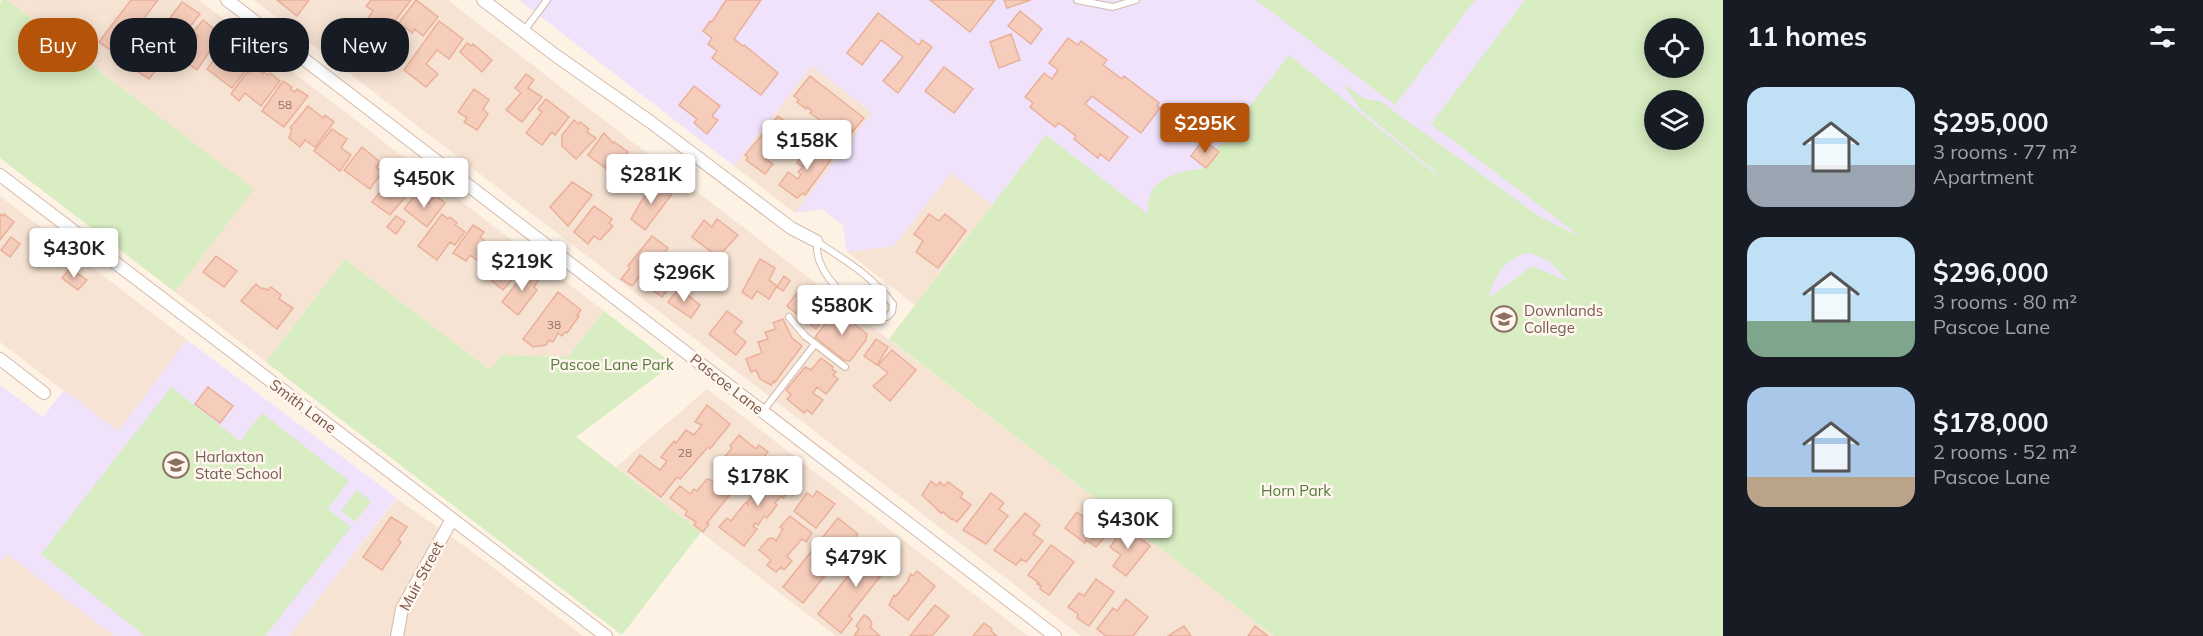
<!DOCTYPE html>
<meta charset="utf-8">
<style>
body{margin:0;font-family:Mulish,sans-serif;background:#242831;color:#f1f3f6;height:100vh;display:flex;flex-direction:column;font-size:22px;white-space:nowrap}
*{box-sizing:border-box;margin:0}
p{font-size:20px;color:#9ea1a6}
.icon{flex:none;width:33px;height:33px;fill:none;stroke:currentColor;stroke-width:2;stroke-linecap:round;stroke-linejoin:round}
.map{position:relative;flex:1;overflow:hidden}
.sheet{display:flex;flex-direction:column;background:#171b24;width:480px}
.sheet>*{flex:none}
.guide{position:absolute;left:18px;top:18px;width:570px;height:54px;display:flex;gap:12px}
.fabs{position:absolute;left:1644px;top:18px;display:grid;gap:12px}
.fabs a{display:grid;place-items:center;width:60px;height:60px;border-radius:50%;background:#171b24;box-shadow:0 3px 15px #0003;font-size:30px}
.price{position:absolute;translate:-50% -51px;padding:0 14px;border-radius:6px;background:#fff;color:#222;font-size:20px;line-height:39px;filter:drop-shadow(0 2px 3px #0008)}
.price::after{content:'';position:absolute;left:50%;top:36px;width:18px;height:14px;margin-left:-9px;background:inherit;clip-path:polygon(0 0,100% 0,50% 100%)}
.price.selected{background:#b45309;color:#fff}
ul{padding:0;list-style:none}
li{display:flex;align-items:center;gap:18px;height:150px;padding:0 24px}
li span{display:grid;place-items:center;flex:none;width:168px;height:120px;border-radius:18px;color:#555}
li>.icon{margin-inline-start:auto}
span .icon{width:72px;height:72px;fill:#fffc;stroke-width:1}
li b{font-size:26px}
h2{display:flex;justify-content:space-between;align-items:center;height:72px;padding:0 24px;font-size:26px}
.pill{padding:0 21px;border-radius:24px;background:#171b24;box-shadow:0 3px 15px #0003;font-size:21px;line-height:54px}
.pill.selected{background:#b45309;color:#fff}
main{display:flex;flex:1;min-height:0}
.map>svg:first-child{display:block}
.residential{fill:#f6e3d3}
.education{fill:#efe2fa;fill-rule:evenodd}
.green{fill:#d8edc2;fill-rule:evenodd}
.building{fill:#f6ccba;stroke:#eab099;stroke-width:1.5}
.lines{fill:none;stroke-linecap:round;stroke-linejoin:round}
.lane-casing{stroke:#d3baac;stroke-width:8}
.street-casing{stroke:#d3baac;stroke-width:14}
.lane{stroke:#fff;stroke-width:6}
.street{stroke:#fff;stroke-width:12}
.labels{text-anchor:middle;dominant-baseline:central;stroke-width:5;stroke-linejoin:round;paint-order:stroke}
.number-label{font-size:12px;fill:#987264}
.education-label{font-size:15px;fill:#785e54;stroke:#fff6ed;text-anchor:start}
.park-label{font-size:15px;fill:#547a3c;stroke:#fff6ed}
.street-label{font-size:15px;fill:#795448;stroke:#fff6ed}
</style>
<main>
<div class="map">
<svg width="1723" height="636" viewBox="0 0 1723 636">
<rect width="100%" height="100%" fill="#fef2e5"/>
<path class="residential" d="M7,0H199L604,311L568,357L502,355L490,370L345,259L266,362L175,292L253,189Z
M254,0H448L1274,636H1081Z
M812,66L873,113L795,213L734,166Z
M951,173L992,205L915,305L847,252L894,246Z
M0,196L187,340L118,432L0,342Z
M707,389L1028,636H836L616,467Z
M397,499L470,550L583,636H289Z
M7,553L114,636H0V562Z"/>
<path class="education" d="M519,0H1723V636H1688L1046,136L992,205L951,173L894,246L847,252L843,225L822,209L795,213L872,113L812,66L734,166ZM1654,28H1694V68H1654ZM1654,100H1694V140H1654Z
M187,340L397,498L289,636H114L7,554L0,562V385L43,417L64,390L118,431Z"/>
<path class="green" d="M2,0H7L254,189L175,292L0,158V3Z
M1256,0H1475L1395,105Z
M1525,0H1723V636H1274L889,339L1046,135L1148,214C1148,209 1148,203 1149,199C1154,175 1187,170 1206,168L1218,153L1216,150L1289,55L1438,176L1437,173L1361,110L1343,84L1365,99L1380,101L1540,217L1581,237L1431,124ZM1654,28H1694V68H1654ZM1654,100H1694V140H1654ZM1530,253L1549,261L1569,282L1532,266L1490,297C1492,276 1508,256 1530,253Z
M345,259L490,370L502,355L568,357L604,311L673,364L576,437L701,532L622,635L266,362Z
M171,387L240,441L262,413L349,481L328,509L351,527L265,636H145L41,554Z
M357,490L371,501L355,522L341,511Z"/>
<path class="building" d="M131,0H158L116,54L99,42Z
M277,0H309L297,16Z
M371,0H411L388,30L380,22L378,26L368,18L373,11L366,6Z
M416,0L438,17L423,36L415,29L412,33L405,27L400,32L403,36L394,48L385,41Z
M726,0H761L734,39L743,46L744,45L778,73L761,95L712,58L717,51L708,44L712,38L703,31L710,21L712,22Z
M930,0H995L970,32Z
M1004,0H1031L1007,8Z
M182,2L200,14L149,79L132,68Z
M1020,11L1042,29L1031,44L1008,26Z
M878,13L919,45L922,40L932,47L898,93L883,81L903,57L881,40L862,65L847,53Z
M203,20L222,35L221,38L224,41L216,51L212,48L197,70L181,58L198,36L193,32Z
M439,21L463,39L449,59L437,50L426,64L438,74L426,87L404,70Z
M1011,34L1020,60L999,68L990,42Z
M231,36L257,55L232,88L207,69Z
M1068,38L1078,45L1081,41L1107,60L1103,65L1122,79L1124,76L1159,103L1157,106L1160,108L1141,133L1092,96L1085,104L1128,137L1109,161L1100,154L1098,158L1074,139L1076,136L1059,123L1055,127L1030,107L1033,103L1025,97L1044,73L1052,79L1058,70L1049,63Z
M467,43L472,46L473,44L492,60L482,72L460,52Z
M255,67L263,74L264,72L268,75L270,73L280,81L261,106L245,93L239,101L231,94L247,72L250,74Z
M944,67L973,89L954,113L925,91Z
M526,74L534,80L528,88L542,97L522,122L506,110L521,93L515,88Z
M810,76L864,118L848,137L843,134L841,137L832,130L833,128L829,124L828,126L810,113L812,111L807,107L806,109L797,102L799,100L794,96Z
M283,81L292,87L290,89L295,92L297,89L308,96L284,127L262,111Z
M694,86L720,106L712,116L718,120L707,134L694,123L697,119L679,105Z
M474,89L489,100L483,109L488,114L477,130L464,122L467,118L458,112Z
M546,99L569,117L555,135L552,132L542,145L526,133L542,112L538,109Z
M308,106L323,118L325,115L334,122L315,147L305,140L300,147L289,138L292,129L290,128Z
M778,116L796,130L781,153L774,148L766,159L773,164L765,174L746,160L748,157L745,155Z
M574,120L578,124L580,122L589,129L587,132L596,138L576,159L562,146V135Z
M332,129L347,139L341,148L351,155L340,171L314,151Z
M604,133L613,143L614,142L628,152L612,173L588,155Z
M1203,140L1219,152L1206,168L1191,156Z
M815,144L833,157L805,195L803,193L797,198L779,185L788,172L798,179L801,174L798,172L803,167L797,163L808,148L810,149Z
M362,147L380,162L376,167L382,172L370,189L344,170Z
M399,167L418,182L390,215L372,202L386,184L380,178L386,169H392L395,172Z
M658,180L666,185L663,188L672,194L645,230L631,219L642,200Z
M572,182L592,195L568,226L550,207Z
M417,193L429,203L435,195L445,203L427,227L404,209Z
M594,206L612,219L609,223L613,226L600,240L594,236L588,244L574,232Z
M0,214L3,216L4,214L14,222L0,240Z
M442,214L448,219L450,217L457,223L455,225L465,232L455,245L450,242L437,260L418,246Z
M929,214L939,221L945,214L966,231L938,268L916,252L923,241L914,234Z
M396,216L405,222L396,234L387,227Z
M717,219L738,235L718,257L692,237L704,220L712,227Z
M473,225L484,232L480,237L493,248L481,263L470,255L466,261L453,253Z
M652,236L668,248L646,280L645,278L643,281L639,277L632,286L621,279L630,268L628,266Z
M11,237L20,244L10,257L1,250Z
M503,245L515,254L510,261L513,262L510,267L518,273L503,290L492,281L494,278L483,270Z
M216,256L237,271L224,287L203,272Z
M760,259L775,268L769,280L777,286L769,299L757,291L752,299L742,292Z
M529,267L541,277L534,287L537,290L518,315L502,302Z
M70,268L87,280L78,290L62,278Z
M660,275L672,284L662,297L651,289Z
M784,276L790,281L783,291L777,287Z
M256,284L262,289L263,288L268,290L271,287L281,295L279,299L293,308L277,329L241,301Z
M679,288L700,305L691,318L668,302Z
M799,290L812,301L815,297L830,310L816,329L787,306Z
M558,292L581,310L577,315L579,316L567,333L565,332L562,336L558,333L553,342L549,340L546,345L533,347L523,339Z
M836,310L867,334L866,340L850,361L844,360L815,337Z
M727,311L742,322L734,332L746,342L736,355L709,334Z
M783,319L792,338L802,346L775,382L774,381L771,385L760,379L756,370L751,372L746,359L762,353L758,342L768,339L765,332L776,329L773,323Z
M876,339L888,347L877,365L864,356Z
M892,350L916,370L890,401L873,386L888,373L878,365Z
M821,358L833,367L832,369L836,372L833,375L838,379L826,394L817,387L813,393L823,400L812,414L807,410L804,413L787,399L791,395L786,390L805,367L811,370Z
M208,387L233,406L220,423L195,404Z
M707,405L730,424L710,449L708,447L680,479L677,477L661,497L628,471L640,455L660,470L667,461L661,457L674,441L676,443L686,430L694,435L702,425L695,422Z
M739,435L756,449L759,445L768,452L756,467L753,466L707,523L709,524L703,532L694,525L696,522L685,515L687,511L670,498L680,486L690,494L694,489L697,491L707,479L714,481L720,474L718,471L721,468L717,466L732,448L730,446Z
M776,470L780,472L781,470L794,479L788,487L790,489L783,498L781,496L775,503L777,505L767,518L764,516L758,525L755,523L753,526L757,529L744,546L719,527L727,518L731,521L746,502L748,505V501L754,494L756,496L757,490L767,481L766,480L770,473L772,474Z
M931,481L937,486L940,482L944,486L948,482L963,493L960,497L971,505L957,522L953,519L952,520L943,512L941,513L922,495Z
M817,491L835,504L816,528L794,511L807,493L813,497Z
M991,493L1004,503L999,509L1008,516L986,544L963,530Z
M1077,512L1088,520L1094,512L1103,520L1106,515L1116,523L1096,547L1086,540L1085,543L1065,528Z
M1025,513L1040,525L1033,534L1043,541L1026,562L1021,559L1016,565L994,550Z
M790,516L812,533L806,542L802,539L787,556L792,561L784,570L781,567L776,572L767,565L771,560L759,550L768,539L773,538L776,541L783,529L780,527Z
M391,517L407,527L398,540L401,542L382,570L363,557Z
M838,518L858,534L803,603L783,587Z
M1125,526L1150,546L1126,576L1113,566L1121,555L1110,547Z
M874,543L894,559L849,616L852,619L841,633L818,614Z
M1051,545L1074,562L1049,595L1040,589L1041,586L1037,584L1039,583L1028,575Z
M917,571L935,586L908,620L889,605L894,595L896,596L909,580L908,579L911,574L913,576Z
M1096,579L1114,592L1089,626L1077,618L1078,614L1068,607L1079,593L1084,596Z
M1126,599L1148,617L1133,636H1106L1097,629L1113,608L1117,611Z
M935,605L949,616L933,635L910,636Z
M864,615L869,618L872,624L870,627L880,636H854L859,629L856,626Z
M984,623L992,629L991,631L997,636H973Z
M1184,626L1191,636H1168Z
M1255,626L1268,636H1248Z"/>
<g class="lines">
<g class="lane-casing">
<path id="lane" d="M1077,0L1113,7L1136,0
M524,31L547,0
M816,241C846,261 870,274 893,304L892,312L887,317C859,310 829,288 819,260C817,254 817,247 816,241Z
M789,317L805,336L845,367
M763,411L815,344"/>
</g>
<g class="street-casing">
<path id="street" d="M227,0L1055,636
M483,0L555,55L652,123L791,228L816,241
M0,175L606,636
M0,359L44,393
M397,636L402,609L452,519"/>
</g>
<use href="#lane" class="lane"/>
<use href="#street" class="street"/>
</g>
<defs>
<g id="school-ring" transform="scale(1.35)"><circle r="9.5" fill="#fff6ed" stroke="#8d6e63" stroke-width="1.5"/><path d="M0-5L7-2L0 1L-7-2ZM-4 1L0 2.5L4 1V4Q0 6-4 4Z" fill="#8d6e63"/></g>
</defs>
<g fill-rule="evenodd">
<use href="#school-ring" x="1504" y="319"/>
<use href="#school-ring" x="176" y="465"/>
</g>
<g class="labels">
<g class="number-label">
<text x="285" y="104">58</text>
<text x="554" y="324">38</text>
<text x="685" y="452">28</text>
</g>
<g class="education-label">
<text x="1524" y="310">Downlands<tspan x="1524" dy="17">College</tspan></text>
<text x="195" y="456">Harlaxton<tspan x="195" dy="17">State School</tspan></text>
</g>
<g class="park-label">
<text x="612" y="364">Pascoe Lane Park</text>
<text x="1296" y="490">Horn Park</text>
</g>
<g class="street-label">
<text transform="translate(727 384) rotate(38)">Pascoe Lane</text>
<text transform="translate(303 406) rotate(37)">Smith Lane</text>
<text transform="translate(421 576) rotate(-62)">Muir Street</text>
</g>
</g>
</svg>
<div class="fabs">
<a><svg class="icon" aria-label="locate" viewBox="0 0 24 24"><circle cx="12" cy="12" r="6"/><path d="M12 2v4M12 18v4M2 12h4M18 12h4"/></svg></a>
<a><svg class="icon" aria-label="layers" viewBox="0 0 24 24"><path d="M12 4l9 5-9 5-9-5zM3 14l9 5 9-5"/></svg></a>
</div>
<b class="price selected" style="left:1205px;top:154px">$295K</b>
<b class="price" style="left:807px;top:171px">$158K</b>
<b class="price" style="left:651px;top:205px">$281K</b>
<b class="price" style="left:424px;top:209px">$450K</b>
<b class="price" style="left:74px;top:279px">$430K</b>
<b class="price" style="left:522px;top:292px">$219K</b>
<b class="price" style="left:684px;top:303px">$296K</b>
<b class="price" style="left:842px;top:336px">$580K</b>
<b class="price" style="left:758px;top:507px">$178K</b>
<b class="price" style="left:1128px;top:550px">$430K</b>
<b class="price" style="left:856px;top:588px">$479K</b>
<div class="guide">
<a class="pill selected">Buy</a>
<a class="pill">Rent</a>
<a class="pill">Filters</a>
<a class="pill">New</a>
</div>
</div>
<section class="sheet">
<h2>11 homes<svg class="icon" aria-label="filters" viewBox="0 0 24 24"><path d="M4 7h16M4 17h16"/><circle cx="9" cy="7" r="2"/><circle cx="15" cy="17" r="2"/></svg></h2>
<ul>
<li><span style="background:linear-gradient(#bfe0f5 65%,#9aa5b1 0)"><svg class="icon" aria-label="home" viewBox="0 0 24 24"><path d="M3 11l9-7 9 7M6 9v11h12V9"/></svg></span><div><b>$295,000</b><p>3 rooms · 77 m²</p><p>Apartment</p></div></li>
<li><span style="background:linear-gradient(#bfe0f5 70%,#7fa58c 0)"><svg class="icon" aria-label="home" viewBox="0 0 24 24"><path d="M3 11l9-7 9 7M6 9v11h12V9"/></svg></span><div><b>$296,000</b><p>3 rooms · 80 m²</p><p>Pascoe Lane</p></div></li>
<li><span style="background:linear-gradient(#a9c7e8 75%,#b9a48a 0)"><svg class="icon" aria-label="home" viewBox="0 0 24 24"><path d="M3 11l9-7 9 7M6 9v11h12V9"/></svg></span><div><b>$178,000</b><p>2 rooms · 52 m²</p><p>Pascoe Lane</p></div></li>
</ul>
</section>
</main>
